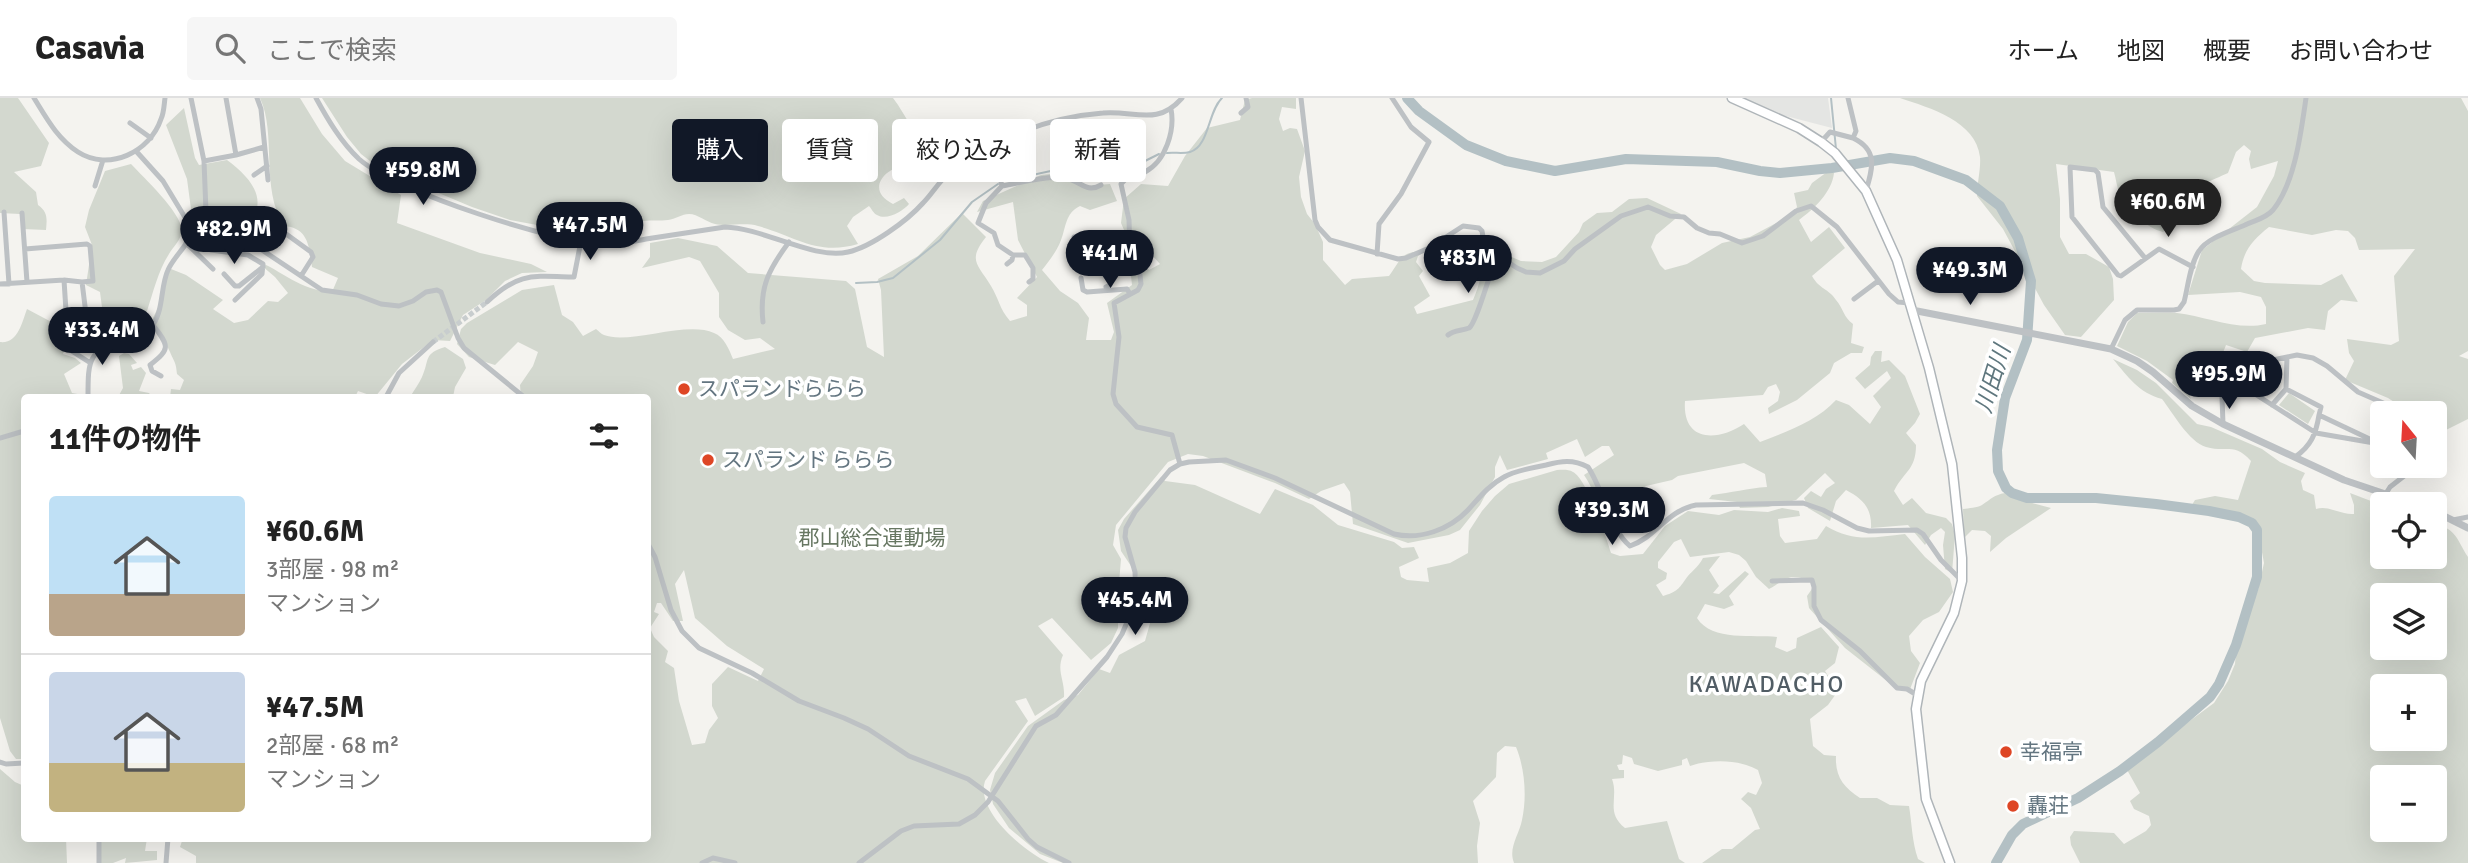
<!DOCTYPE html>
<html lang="ja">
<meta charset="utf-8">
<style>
body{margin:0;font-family:Signika,"Noto Sans JP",sans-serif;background:#f6f6f6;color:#222;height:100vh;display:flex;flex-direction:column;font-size:26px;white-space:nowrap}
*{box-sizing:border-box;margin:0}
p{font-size:23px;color:#767676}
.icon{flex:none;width:38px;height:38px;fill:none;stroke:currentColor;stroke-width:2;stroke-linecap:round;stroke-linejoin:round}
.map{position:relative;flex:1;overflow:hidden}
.panel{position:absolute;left:21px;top:296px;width:630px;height:448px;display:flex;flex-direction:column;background:#fff;border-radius:7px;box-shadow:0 7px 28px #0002}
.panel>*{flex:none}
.top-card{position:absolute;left:672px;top:21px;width:665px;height:63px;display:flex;gap:14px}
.needle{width:46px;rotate:342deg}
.tools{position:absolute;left:2370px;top:303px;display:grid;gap:14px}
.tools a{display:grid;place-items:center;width:77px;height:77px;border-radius:7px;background:#fff;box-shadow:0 7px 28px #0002;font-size:35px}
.price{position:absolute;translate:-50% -60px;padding:0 16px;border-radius:24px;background:#111827;color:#fff;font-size:23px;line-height:46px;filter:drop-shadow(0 2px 4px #0008)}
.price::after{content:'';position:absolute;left:50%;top:42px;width:21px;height:16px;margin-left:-10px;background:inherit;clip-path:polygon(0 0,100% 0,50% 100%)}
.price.current{background:#222;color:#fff}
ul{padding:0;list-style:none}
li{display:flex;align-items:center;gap:21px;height:175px;padding:0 28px}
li+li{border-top:2px solid #e0e0e0}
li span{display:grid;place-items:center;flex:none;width:196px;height:140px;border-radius:7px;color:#555}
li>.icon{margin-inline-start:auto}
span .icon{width:84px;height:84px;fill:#fffc;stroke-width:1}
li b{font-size:30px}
h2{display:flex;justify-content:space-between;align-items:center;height:84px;padding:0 28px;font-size:30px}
.chip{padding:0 24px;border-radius:7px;background:#fff;box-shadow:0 7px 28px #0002;font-size:24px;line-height:63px}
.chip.current{background:#111827;color:#fff}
header{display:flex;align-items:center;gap:42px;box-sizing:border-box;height:98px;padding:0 35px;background:#fff;border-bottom:2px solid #e0e0e0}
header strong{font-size:33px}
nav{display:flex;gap:38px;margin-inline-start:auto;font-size:24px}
.search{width:490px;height:63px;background:#f6f6f6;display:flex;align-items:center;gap:18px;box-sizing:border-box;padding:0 24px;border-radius:7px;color:#767676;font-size:26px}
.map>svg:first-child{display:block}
.built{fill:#e4e5e3}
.green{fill:#d3d8cf;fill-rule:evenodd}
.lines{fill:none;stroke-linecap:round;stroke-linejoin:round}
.stream{stroke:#b3c0c4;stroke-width:2}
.river{stroke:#b3c0c4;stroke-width:10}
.minor-tunnel{stroke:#c8cdce;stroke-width:5;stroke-dasharray:5 2.5;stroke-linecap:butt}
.secondary-casing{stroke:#afb5b9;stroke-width:11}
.minor{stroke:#bdc1c4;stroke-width:5}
.tertiary{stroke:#bdc1c4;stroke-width:7}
.secondary{stroke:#fff;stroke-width:8}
.poi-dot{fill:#de4625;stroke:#fff;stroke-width:2.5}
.labels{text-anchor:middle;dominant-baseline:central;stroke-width:7;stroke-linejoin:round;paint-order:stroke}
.poi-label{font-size:21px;fill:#637580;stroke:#fff;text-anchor:start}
.park-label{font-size:21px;fill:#677762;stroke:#fff}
.water-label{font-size:23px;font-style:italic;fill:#5f777e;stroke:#fff}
.quarter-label{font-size:24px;letter-spacing:2px;fill:#515d65;stroke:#fff}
</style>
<header>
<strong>Casavia</strong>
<div class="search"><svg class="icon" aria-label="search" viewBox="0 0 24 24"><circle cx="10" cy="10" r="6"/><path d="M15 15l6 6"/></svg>ここで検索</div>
<nav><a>ホーム</a><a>地図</a><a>概要</a><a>お問い合わせ</a></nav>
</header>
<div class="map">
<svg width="2468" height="765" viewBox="0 0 2468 765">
<rect width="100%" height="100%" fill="#f4f3ef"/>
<path class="built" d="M1744,0H1828L1832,30L1782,17Z"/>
<path class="green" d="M0,0H18L49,45L41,68L14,74L36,94L38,107C48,114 47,121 46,132L23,131L20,116L0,115Z
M260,0H300L322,36L345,63L401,97L397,125L480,155L531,166L547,174L522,175L505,183L486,202L463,217L450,243L433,242L402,266L375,299L358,293L355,299H170L171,291L180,292L184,282L177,276C176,263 174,264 170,254C163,239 163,236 152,222L163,199L164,179L171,171L186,177L223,202L213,211L234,225L248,222L268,203L278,204L288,195L275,179L255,162C283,173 299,192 332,194L338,180L312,169C309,149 309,130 284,128C260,90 277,36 260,0Z
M322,0H893C908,19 917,50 945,51L949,45L952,58C942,67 937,76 924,83L914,77L915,67C889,64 862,91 893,106L904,100L909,106C903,113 887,123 877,117C873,115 872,111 869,108L853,119L847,128L858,146C817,158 795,138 758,128C744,124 728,129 715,126C706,124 698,116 689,116C682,116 675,121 668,122C652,124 640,119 627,131L629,140L613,141L510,122L472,109L379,70L361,56L347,39Z
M1252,0H1296V11L1282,9L1279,21L1283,33L1290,30L1297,31L1305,53L1299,79L1301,99L1307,116L1315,126L1323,144V162L1345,187L1352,181L1389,178C1402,160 1401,153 1426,153L1418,158L1416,164L1423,173L1419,178L1430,198L1414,209L1417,216L1473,202C1482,182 1485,160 1482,138L1507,157L1521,163L1542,164L1556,159L1579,134L1583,125L1597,115L1612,114L1629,101L1647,100L1681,116L1656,137L1651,149L1660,167L1665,172L1687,166L1722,145L1750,139L1793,116L1797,109L1794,95L1808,92L1812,85L1827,74L1834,75C1832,94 1814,111 1799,122L1811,144L1829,129L1845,150L1812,178C1820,192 1828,190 1836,202C1843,210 1844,220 1853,226L1851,245L1864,249L1862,255H1851L1834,265L1830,275L1797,302L1769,316L1768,310L1778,303L1780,294L1776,286L1768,289L1763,297L1685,303C1682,344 1717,344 1744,326L1760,344C1786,334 1817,323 1836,302L1849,307L1870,326L1881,309L1873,298L1891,280L1887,273L1865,291L1855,280L1870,267L1871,259L1875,253H1882L1881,264L1889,262L1905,278L1920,316L1915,325L1906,335L1916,347C1916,372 1904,373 1894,393L1903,407L1912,400L1926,415L1946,420L1952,426L1955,437L1952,475L1945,471L1943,447L1945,434L1941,430L1931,437L1925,447L1908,427L1871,430C1872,410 1863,401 1846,392L1836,403L1830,423L1808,410L1804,400L1811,393L1821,399L1826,391L1835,385L1825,375L1796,402L1768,409L1740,410L1737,404L1709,401L1712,397C1731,395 1748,390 1767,389L1765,376L1744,365L1678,378L1672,382L1646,388L1614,411L1616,439C1600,421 1598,397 1584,377L1614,357L1609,348H1602L1585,359L1577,341L1546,355L1548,361L1507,372L1500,357L1495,369V379L1480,407L1460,432L1449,437L1408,445L1353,426L1350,394L1344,385L1321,393L1309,401L1275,385L1203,358L1188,356L1168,364L1116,427L1113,447L1121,461L1118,497V530L1111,545L1091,562L1052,520L1038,528L1063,557C1056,573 1065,582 1064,599L1035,618L1026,600L1015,603L1028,623L985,683C975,713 1025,754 1049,765H196V758L180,749L183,740H648V299H521L520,287L533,268L538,254L518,244L495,267L469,259L457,246L461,231L467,225L522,192L554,187L562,217L573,224L583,238L596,231C599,233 601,236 604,237C629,247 687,222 714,235C724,239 729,251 733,261L775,251L760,240L745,242L728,232L719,219V195L700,163L689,159L642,170L650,159V145L678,140L717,148L748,175L846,183L855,191L867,249L884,259L881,192L878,181L918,158L962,115L986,139C967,163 978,166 991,188C999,201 999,210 1010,223L1027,218V207L1017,200L1037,179L1018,142L1013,104L977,114L983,103L1041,77L1060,75L1087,88L1110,86L1117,103L1090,112L1080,108C1065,115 1066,130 1061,142C1057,153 1049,163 1042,172L1060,193L1078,205L1089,220L1086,242H1111L1114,234L1107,205L1132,187L1130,169L1123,158L1124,146L1132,149L1149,172L1160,166L1141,145L1127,139L1121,125L1124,101L1141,86L1168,88L1185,58L1207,30L1240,22L1245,2ZM684,472L695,520L727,548L764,571L758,583L728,569L712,586V608L718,620L709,632L705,645L692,647L679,603L674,570L665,564L668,553L654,539L650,530L659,516L654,514L657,505H661L673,523H683L675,486Z
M1900,0H2461L2468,13V253L2459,258L2468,261V321L2434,338V315H2411L2388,300L2345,282L2354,263L2349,255L2347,241L2391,247L2399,243L2394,178L2415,151L2359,152L2355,140L2348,133L2336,132L2312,137L2269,129C2254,141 2244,151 2241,171L2254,183L2265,185L2321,187L2342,176L2358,204L2341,202L2328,213L2325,232L2308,230L2255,240L2247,254L2226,247L2217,270L2220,275L2202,289L2198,285L2187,291L2191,301L2172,285L2173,282L2147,263L2117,248L2128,224L2137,215C2150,215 2164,214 2177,215C2205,218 2237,233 2266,226V209L2261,199L2240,194L2188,197L2202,152L2257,109L2274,78L2278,63L2251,71L2249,61L2251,53L2244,47L2236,54L2228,75C2213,82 2194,88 2186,103C2177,122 2183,121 2163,134C2147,130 2127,112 2120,97C2117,90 2116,81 2114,74L2056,66L2060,101V139L2069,156H2086L2109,169L2113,181L2114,202L2081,239L2065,237L2044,207L2003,131L1977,98C1977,86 1981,70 1980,59C1976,23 1930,10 1900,0Z
M184,10L195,60L199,67L227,62C254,82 272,106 242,133L244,142H229L199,134L191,111L187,81L166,27Z
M131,66C144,80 180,113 182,132C182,141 173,149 169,156C158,173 153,195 147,213L141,221L103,217L100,194L86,187L92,147L85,129L89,112L105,73Z
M27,211L59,228L121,223L133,226L122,236L86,255L66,248L63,256L75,260L81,265L64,276L72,295L94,299H24V661H16L10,653L0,620V244C18,246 22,224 27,211Z
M445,249L463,261L466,270L455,289L453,299H410C414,292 419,286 422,279C430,261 423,256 445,249Z
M124,255L129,256L137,265L131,267L133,272L141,269L146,275L139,293L149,295L152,299H118L123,290L119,258Z
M2113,261L2137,272L2156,285L2197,326L2211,329L2262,351L2280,364L2305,375L2301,383L2303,392L2314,397L2316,411C2329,407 2340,417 2354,416V407L2350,395L2371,403L2377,410L2376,419L2382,428V458H2434V428C2455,427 2458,444 2468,459V765H2080L2071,747L2070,739L2074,733L2114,735L2124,746L2146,733L2151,727L2149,718L2134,711L2130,703L2140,695L2126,670L2214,605L2228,583L2235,566L2238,528L2258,492L2264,465L2259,438L2249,423L2238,416L2187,415L2195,402L2215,398L2238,402L2251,363C2234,344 2226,355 2206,349C2189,344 2173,315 2162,301C2139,295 2128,279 2113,261ZM2382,497H2434V550H2382ZM2382,588H2434V640H2382ZM2382,679H2434V732H2382Z
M2289,295L2315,313L2308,326L2279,307Z
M1557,372C1562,372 1568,371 1573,374C1587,381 1606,439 1611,455L1620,458L1643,456L1665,428L1688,413L1719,417L1734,412L1768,414L1782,410L1799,413L1800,418L1778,421L1780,438L1785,445L1817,441L1826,428C1854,445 1875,439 1905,436L1925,459L1950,481L1953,494L1939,514L1923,522L1909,538L1911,553L1920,565L1909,594L1892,587L1845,550L1809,510L1807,498L1814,488L1812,482C1804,481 1793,477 1785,481C1779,484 1776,488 1769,491L1756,479L1746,463L1739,457L1729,454L1690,459L1681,441L1674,444L1658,464V470L1667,475L1666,481L1656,487L1663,498C1676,494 1678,492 1685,482C1690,474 1698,470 1703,460L1720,458L1709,472L1719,488L1713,495L1719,496L1745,473L1749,476L1729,498L1734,507L1724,511L1705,506L1697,520C1712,544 1754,536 1777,539L1775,549L1787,554L1796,550L1797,540L1821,529L1839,549L1835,565L1825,573L1838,593L1828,607L1810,621L1813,648L1824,657L1836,658C1835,678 1843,689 1860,700H1877L1890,707L1909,708C1912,726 1912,744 1918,761L1925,765H1702L1722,751H1732L1755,732L1760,731L1751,710L1741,701L1748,694L1756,697L1762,685L1758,672C1739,661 1710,661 1690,668L1687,660L1682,662V667L1658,673L1634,666L1632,660L1623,657L1622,666L1617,667L1619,672H1624V680L1612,681C1619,700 1605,714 1625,730L1667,723L1679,761L1685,765H1514C1508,750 1519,737 1522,722C1527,699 1525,671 1516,649L1505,648L1497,655L1496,679L1473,703L1480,725L1477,748L1478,765H1063L1040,756L1009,730L993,706L990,692L995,675L1028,628L1064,602L1078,597L1099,571L1110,575L1119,557L1145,543L1152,518L1145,482L1139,483L1137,477L1121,453L1118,432L1124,421L1161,379L1165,383L1195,387L1260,416L1275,391L1313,407L1338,427L1394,444L1402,450L1414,449L1419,460L1399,469L1401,479L1407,482L1429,484L1427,470L1450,465L1468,455L1469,433L1482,413L1495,398L1509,386Z
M2005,395L2017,401L2051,410L2006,440L1990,454L1991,438L1985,433L1972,432L1964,440L1963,411C1969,410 1977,410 1982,407C1991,401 1994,397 2005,395Z
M0,671L15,684L24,688V740H66L67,765H0Z
M97,740H147L145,753H157V762L125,765L126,760L113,765H98Z"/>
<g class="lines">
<path class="stream" d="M1831,0L1836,51
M1167,55C1174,54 1183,56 1190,54C1209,49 1208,13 1222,0
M1005,83L1060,71L1075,58L1118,57L1135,68L1159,56
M856,185L877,184L893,180L940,142L972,104L998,86"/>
<path class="river" d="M1407,0L1419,13L1466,47L1506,63L1555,73L1626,61L1717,64L1760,73L1780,75L1832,70L1890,60L1914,63L1966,82L2000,108L2018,140L2031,183L2027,242L2005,300L1997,352L1998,373L2006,390L2012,395L2027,400H2096L2156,406L2209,413L2239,419L2252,425L2257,432V479L2236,547L2219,586L2210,599L2158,644L2120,673L2078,700L2023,726L2012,737L1996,765"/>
<path class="minor-tunnel" d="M433,244L487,204"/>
<g class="secondary-casing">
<path id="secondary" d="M1732,0L1799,30L1821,44L1835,55L1866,93L1897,162L1929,270L1952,366L1962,460V483L1954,515L1921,583L1916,611L1926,701L1950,765"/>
</g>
<path class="minor" d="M34,0C47,21 57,40 78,54C109,74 150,54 161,21C164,15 164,7 165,0
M191,0L204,63L236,57L226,0
M257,0L261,11L268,82
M316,0C328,22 341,44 359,61C396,94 558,146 609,147C621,147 634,143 646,141C672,137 698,133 725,129C764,130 813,162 848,154C871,149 907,123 923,105C932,96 938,85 947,77C962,62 1001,43 1021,34C1046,24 1076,17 1103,15C1134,12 1157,29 1182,0
M1301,0L1315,122L1318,129L1330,142L1398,161L1406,160L1429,150L1463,128L1479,130L1482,133L1484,145L1490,152L1517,170L1526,174L1540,175L1564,163L1575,151L1621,118L1648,109L1670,118L1684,119L1697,130L1709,135L1720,136L1742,145L1763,138L1796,113L1811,108L1837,129L1889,196L1898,204L1910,205
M1171,11C1175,32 1166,63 1145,74C1134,79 1128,77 1121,86L1129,122L1130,153L1140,177L1141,186L1138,192L1114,205L1119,239L1113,296L1116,306L1137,329L1172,337L1180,366
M1241,15L1248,9L1246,0
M130,25L151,40
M1853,40C1878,52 1873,69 1866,93
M1821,44L1830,34L1853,40L1856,33L1848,0
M998,46L997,68L1002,88L986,105L978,125L994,135L998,147L1013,157H1025L1033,170V181L1029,184
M236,57L264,49
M254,77L267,68
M95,88L103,62
M1002,88C1024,84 1043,78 1065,80C1080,82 1086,96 1101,87
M4,114L9,186
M264,114L271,125L311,154L313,159L301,178
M22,115L27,184
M192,131L206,114L204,63
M192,138L206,145L256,148L322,192L357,197L381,206L399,208L413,203L426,194L437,192L441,194L458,240L464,250L524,299
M1074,139C1087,156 1111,155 1130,150
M186,145L213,171
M206,145L211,152L248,157L263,166L262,176L235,202
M256,148L271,125
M25,151L87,146L90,148L93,183L82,184
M1377,156L1379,126L1401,96L1429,44L1411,29L1392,0
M2145,160L2103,109L2098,75L2095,72L2070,69L2072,119L2118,177L2121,178L2159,151L2193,169
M1007,166L1012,162L1013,157
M224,176L235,188H239L263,169
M1081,180L1083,192L1087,194L1127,191L1130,196
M64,182L66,213
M0,186L64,182L82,184L87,224L138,222L143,224L140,229L127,234L124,241
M1106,189L1110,187L1114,170L1136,166
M1854,201L1878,183
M487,204C519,174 532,178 574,179L581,143
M763,224C759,189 769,171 789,144
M75,225L87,224
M153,227C170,249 170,251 150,267L152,273L161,278
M1448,237C1454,232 1461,233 1469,230C1476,226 1492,169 1497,157
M67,250L89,264
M2111,251L2125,222L2137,212H2174L2179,211L2184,204C2188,189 2190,166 2199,153C2207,140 2231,133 2245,127C2255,122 2265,121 2273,112C2295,85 2301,34 2306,0
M2229,283L2244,289L2316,335L2380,346
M2286,291L2321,309L2319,317
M88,299C88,261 88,252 127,240C135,238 145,235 151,229C164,215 160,189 168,172C174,158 191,145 192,131L163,83L136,53
M386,299L399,275L433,244
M2272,307L2286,291L2287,259
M2223,326L2222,299L2235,268L2244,263H2268L2297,257L2313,260L2327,268L2358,294L2406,315
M0,340L24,333
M2295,359C2311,348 2316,336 2319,317L2376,344
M2385,397L2390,389L2417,368
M2453,422L2468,419
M648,446L655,459L671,512L682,533L699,550L752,575L799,603L844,620L868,631L909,658L968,681L998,703L1028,741L1037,749L1069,765
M1772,483L1812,482L1814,489V508L1821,522L1860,553L1897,590L1907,591L1917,597
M0,664L6,666L24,665
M99,765V740
M166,765L168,740
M702,765L713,760L735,765
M859,765L901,733L914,728L959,726L975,717L988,704L1036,628L1056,617L1107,559L1122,536L1136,503L1135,474L1125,439L1126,430L1135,414L1170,372L1180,366L1189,364L1226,362L1275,380L1394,436C1420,442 1449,432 1468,412C1479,400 1489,387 1504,379C1516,372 1532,370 1546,367C1561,363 1573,361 1588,369C1603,391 1611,433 1630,448C1658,438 1666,413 1696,407L1803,405L1823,412L1857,430L1869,433L1917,432L1923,436L1941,462L1962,483"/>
<path class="tertiary" d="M1912,212L2111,251L2137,263L2153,274L2192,308L2223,326L2344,382L2415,406
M2434,413L2468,430"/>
<use href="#secondary" class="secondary"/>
</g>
<g class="poi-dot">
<circle cx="684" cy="291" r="7"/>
<circle cx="708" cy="362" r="7"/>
<circle cx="2006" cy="654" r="7"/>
<circle cx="2013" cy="708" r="7"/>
</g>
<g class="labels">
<g class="poi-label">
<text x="698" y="291">スパランドららら</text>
<text x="722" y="362">スパランド ららら</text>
<text x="2020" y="654">幸福亭</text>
<text x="2027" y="708">轟荘</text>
</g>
<g class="park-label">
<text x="872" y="440">郡山総合運動場</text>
</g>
<g class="water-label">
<text transform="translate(1993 281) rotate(-73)">川田川</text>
</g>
<g class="quarter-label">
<text x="1767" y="586">KAWADACHO</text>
</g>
</g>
</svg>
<div class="tools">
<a><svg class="needle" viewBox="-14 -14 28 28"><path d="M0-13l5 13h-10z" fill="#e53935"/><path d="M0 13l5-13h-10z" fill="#767676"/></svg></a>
<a><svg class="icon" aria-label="locate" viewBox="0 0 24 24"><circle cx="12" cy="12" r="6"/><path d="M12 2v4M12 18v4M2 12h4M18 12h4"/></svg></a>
<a><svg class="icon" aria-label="layers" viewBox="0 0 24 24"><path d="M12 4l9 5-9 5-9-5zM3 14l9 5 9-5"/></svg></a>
<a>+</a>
<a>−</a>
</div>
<b class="price" style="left:423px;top:109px">¥59.8M</b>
<b class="price current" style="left:2168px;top:141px">¥60.6M</b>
<b class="price" style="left:590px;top:164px">¥47.5M</b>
<b class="price" style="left:234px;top:168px">¥82.9M</b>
<b class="price" style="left:1110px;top:192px">¥41M</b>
<b class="price" style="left:1468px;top:197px">¥83M</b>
<b class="price" style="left:1970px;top:209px">¥49.3M</b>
<b class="price" style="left:102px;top:269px">¥33.4M</b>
<b class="price" style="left:2229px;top:313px">¥95.9M</b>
<b class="price" style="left:1612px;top:449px">¥39.3M</b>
<b class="price" style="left:1135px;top:539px">¥45.4M</b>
<div class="top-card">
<a class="chip current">購入</a>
<a class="chip">賃貸</a>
<a class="chip">絞り込み</a>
<a class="chip">新着</a>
</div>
<section class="panel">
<h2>11件の物件<svg class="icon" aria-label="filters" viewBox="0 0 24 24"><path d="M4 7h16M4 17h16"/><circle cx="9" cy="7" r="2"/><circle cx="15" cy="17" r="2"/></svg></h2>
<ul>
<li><span style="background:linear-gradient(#bfe0f5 70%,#b9a48a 0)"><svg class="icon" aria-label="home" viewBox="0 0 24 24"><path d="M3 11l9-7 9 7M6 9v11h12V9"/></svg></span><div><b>¥60.6M</b><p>3部屋 · 98 m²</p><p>マンション</p></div></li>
<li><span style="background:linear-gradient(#c9d6e8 65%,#c2b280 0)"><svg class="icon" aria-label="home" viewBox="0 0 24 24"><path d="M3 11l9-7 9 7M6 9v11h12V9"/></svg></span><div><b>¥47.5M</b><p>2部屋 · 68 m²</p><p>マンション</p></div></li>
</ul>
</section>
</div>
